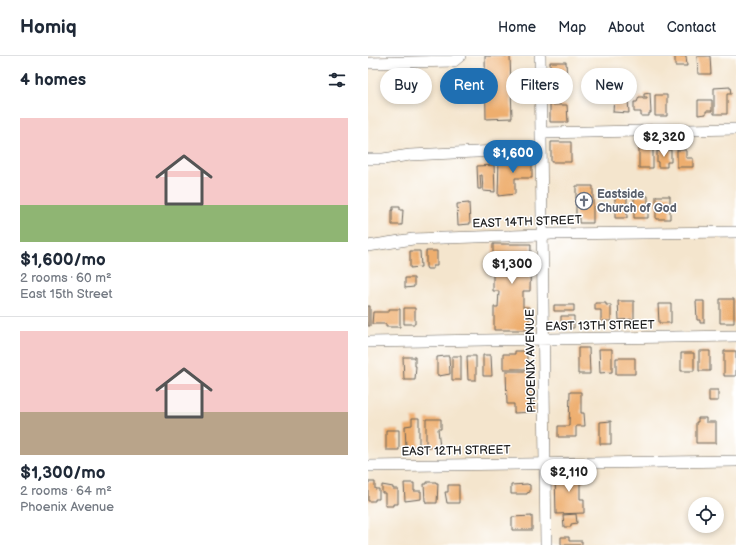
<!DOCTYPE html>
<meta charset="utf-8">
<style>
body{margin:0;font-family:"Balsamiq Sans",sans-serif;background:#f2f2f3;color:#1f2937;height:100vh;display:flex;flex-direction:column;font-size:15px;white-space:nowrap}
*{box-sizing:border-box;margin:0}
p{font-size:13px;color:#747a83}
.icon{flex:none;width:22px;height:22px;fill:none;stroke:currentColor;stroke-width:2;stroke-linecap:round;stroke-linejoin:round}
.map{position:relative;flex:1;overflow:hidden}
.sheet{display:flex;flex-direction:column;background:#fff;width:368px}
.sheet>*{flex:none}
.banner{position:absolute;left:12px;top:12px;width:296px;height:36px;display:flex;gap:8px}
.buttons{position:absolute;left:320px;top:441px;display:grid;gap:8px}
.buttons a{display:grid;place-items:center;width:36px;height:36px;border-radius:50%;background:#fff;box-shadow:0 2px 6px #0003;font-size:20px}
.price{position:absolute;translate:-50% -34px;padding:0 9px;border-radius:14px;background:#fff;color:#222;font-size:13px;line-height:26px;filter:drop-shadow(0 1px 2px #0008)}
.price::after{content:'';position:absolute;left:50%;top:24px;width:12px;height:9px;margin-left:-6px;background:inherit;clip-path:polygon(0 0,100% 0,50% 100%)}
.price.current{background:#1f6fb2;color:#fff}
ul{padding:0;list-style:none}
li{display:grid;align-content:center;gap:8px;height:212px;padding:0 20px}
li+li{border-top:1px solid #e0e1e3}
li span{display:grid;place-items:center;height:124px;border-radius:0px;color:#555}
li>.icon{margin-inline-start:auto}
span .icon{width:72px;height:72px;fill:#fffc;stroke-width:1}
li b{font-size:17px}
h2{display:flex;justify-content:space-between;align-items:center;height:48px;padding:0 20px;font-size:17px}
.chip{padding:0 14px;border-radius:18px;background:#fff;box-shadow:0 2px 6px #0003;font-size:14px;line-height:36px}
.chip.current{background:#1f6fb2;color:#fff}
header{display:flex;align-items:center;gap:24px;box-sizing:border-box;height:56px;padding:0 20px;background:#fff;border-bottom:1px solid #e0e1e3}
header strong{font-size:19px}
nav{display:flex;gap:22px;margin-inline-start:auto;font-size:14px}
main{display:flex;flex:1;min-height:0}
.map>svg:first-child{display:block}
.building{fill:#eeae6e}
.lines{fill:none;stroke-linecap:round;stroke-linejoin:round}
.minor-casing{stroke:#68625a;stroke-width:12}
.minor{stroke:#fff;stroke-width:11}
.labels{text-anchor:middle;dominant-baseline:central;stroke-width:3;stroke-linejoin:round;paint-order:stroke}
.worship-label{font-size:12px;font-weight:bold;fill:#5b616d;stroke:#fff;text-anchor:start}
.street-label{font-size:12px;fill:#1c1c1c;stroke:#fff}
</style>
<header>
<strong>Homiq</strong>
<nav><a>Home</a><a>Map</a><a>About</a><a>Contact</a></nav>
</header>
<main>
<section class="sheet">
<h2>4 homes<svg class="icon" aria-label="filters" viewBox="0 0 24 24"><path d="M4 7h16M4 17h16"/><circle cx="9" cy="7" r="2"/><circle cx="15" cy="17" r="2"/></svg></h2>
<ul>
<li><span style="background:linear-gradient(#f6c9c9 70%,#8fb573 0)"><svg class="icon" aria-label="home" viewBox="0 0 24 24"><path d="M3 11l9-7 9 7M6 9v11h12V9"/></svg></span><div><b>$1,600/mo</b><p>2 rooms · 60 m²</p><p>East 15th Street</p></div></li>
<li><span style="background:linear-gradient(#f6c9c9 65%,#b9a48a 0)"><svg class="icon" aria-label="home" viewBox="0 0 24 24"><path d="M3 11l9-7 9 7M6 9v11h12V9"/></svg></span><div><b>$1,300/mo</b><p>2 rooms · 64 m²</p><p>Phoenix Avenue</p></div></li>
</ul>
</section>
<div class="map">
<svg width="368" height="489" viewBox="0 0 368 489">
<rect width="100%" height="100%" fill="#fff"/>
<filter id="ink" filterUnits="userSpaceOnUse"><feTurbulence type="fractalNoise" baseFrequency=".025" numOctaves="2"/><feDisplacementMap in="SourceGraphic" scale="8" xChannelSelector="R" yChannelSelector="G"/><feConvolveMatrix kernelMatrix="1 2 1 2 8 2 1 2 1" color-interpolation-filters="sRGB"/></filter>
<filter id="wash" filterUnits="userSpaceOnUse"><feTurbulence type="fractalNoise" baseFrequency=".012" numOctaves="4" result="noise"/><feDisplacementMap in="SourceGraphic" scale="16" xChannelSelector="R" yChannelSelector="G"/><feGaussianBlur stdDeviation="0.9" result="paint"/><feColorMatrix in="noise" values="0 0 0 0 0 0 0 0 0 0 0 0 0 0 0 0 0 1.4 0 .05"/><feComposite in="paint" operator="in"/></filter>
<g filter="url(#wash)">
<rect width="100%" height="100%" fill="#f4e5cd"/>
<g id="blocks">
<path class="building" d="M117,0H142L144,62L118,63Z
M307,0H318L319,10H307Z
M329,0H342L343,18H330Z
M182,6H198L199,24H182Z
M362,31L363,38H359V58H346V32Z
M282,37L283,57H281V60H273V56H266V46H269L271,41H275V43H279V41H276V38Z
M252,38H259V44H260L261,57L245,56L246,40H252Z
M287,39H299V60H287Z
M330,44H344V55H338V58L330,59Z
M182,49H199L200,66H182Z
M183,86H203V106H183Z
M271,91H285V112H271Z
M294,92H299V94H303V106H299V111H290V106H289V95H294Z
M309,94H318V102H325V111H309Z
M131,102H164V122H147V138L130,140Z
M126,109L127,136L115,135L114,119H112L113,133H110L109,110Z
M208,130H225V167H211V160H208Z
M247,140H259V162H247Z
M266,140H280V162H266Z
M288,140H302V163H288Z
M101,147L102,168L90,169L89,148Z
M25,151H32V154H35L34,169H24V154H25Z
M125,188H163L162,235H155V251H161V274H126V251H130L131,235H125Z
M42,195H52L53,211L42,212Z
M58,195H69V210H65V213H59L58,211Z
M37,222H46V231L37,232Z
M352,243H366V267H352Z
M250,245H266V263L251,264Z
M328,245H336V267H332V264H329Z
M227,247H238V249H243V265H233V254H227Z
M290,248H303V267H291Z
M186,249H206V255H186Z
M0,250H2V270H0Z
M36,252H47V268H36Z
M21,253H32V271H18V268H4L5,256H21Z
M193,260H206V272H193Z
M210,292H221L222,318H210Z
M231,293H244V316L232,317Z
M147,295H159V313H135V298H147Z
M331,295H342V315H331Z
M356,295H368V320H356Z
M313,297H326V315H313Z
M115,299H123L124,320H115Z
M77,300H81L82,318L71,320V319H69V301Z
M84,300H93V324H84Z
M99,300H108V324H100Z
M35,301H47V310H48L47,324H36Z
M248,302H267V318H248Z
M138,315H164L166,356L146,357V348H139Z
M341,334H350V345H341Z
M202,336H213V357H216L217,370H208V381H190V370H201Z
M44,362H51V391H38L37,370L44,369Z
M330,362H338V366H348V387H328V366H330Z
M58,363H73V373H70L72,391H58Z
M243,365V388H232V366Z
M18,374H31V394H18Z
M187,417H215V427H212V443H216V457L188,458Z
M0,426H7V433H11V443H7V445H0Z
M59,426H68V427H70L69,447H58V445H57L56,428H59Z
M36,427H46V435H53V443L37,445Z
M159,428L162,429V436L159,437V438H143V429Z
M14,429L25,431V433H30V448H25V450H17V437H14Z
M80,429H91V447H79L77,436H80Z
M208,458L209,467L203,468V471H196L195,459Z
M164,460V474H144V461Z
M193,481H201V485H214V489H193Z"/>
</g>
</g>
<g filter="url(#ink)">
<use href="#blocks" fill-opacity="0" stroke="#68625a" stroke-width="1"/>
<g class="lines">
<g class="minor-casing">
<path id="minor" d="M172,0L178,489
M0,7L86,5L92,0
M173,77L368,73
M0,103H15L42,99L173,93
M0,190L45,183L174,179L183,178L368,176
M0,286L368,280
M0,410L368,405"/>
</g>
<use href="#minor" class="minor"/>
</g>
</g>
<defs>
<g id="church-ring" transform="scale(0.9)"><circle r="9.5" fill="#fff" stroke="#6b7280" stroke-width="1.5"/><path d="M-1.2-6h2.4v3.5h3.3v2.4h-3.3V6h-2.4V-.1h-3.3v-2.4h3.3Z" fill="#6b7280"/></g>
</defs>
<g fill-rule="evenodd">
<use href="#church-ring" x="216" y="145"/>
</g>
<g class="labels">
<g class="worship-label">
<text x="229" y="138">Eastside<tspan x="229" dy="14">Church of God</tspan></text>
</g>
<g class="street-label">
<text transform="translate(159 166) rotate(-2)">EAST 14TH STREET</text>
<text transform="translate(232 270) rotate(-1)">EAST 13TH STREET</text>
<text transform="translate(163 305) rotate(-91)">PHOENIX AVENUE</text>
<text transform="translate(88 395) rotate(-1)">EAST 12TH STREET</text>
</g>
</g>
</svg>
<div class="buttons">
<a><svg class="icon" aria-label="locate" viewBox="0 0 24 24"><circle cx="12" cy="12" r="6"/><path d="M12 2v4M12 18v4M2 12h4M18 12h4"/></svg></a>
</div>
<b class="price" style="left:296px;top:102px">$2,320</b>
<b class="price current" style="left:145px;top:118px">$1,600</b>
<b class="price" style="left:144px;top:229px">$1,300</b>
<b class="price" style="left:201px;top:437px">$2,110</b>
<div class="banner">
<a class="chip">Buy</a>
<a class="chip current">Rent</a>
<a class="chip">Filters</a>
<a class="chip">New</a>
</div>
</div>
</main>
